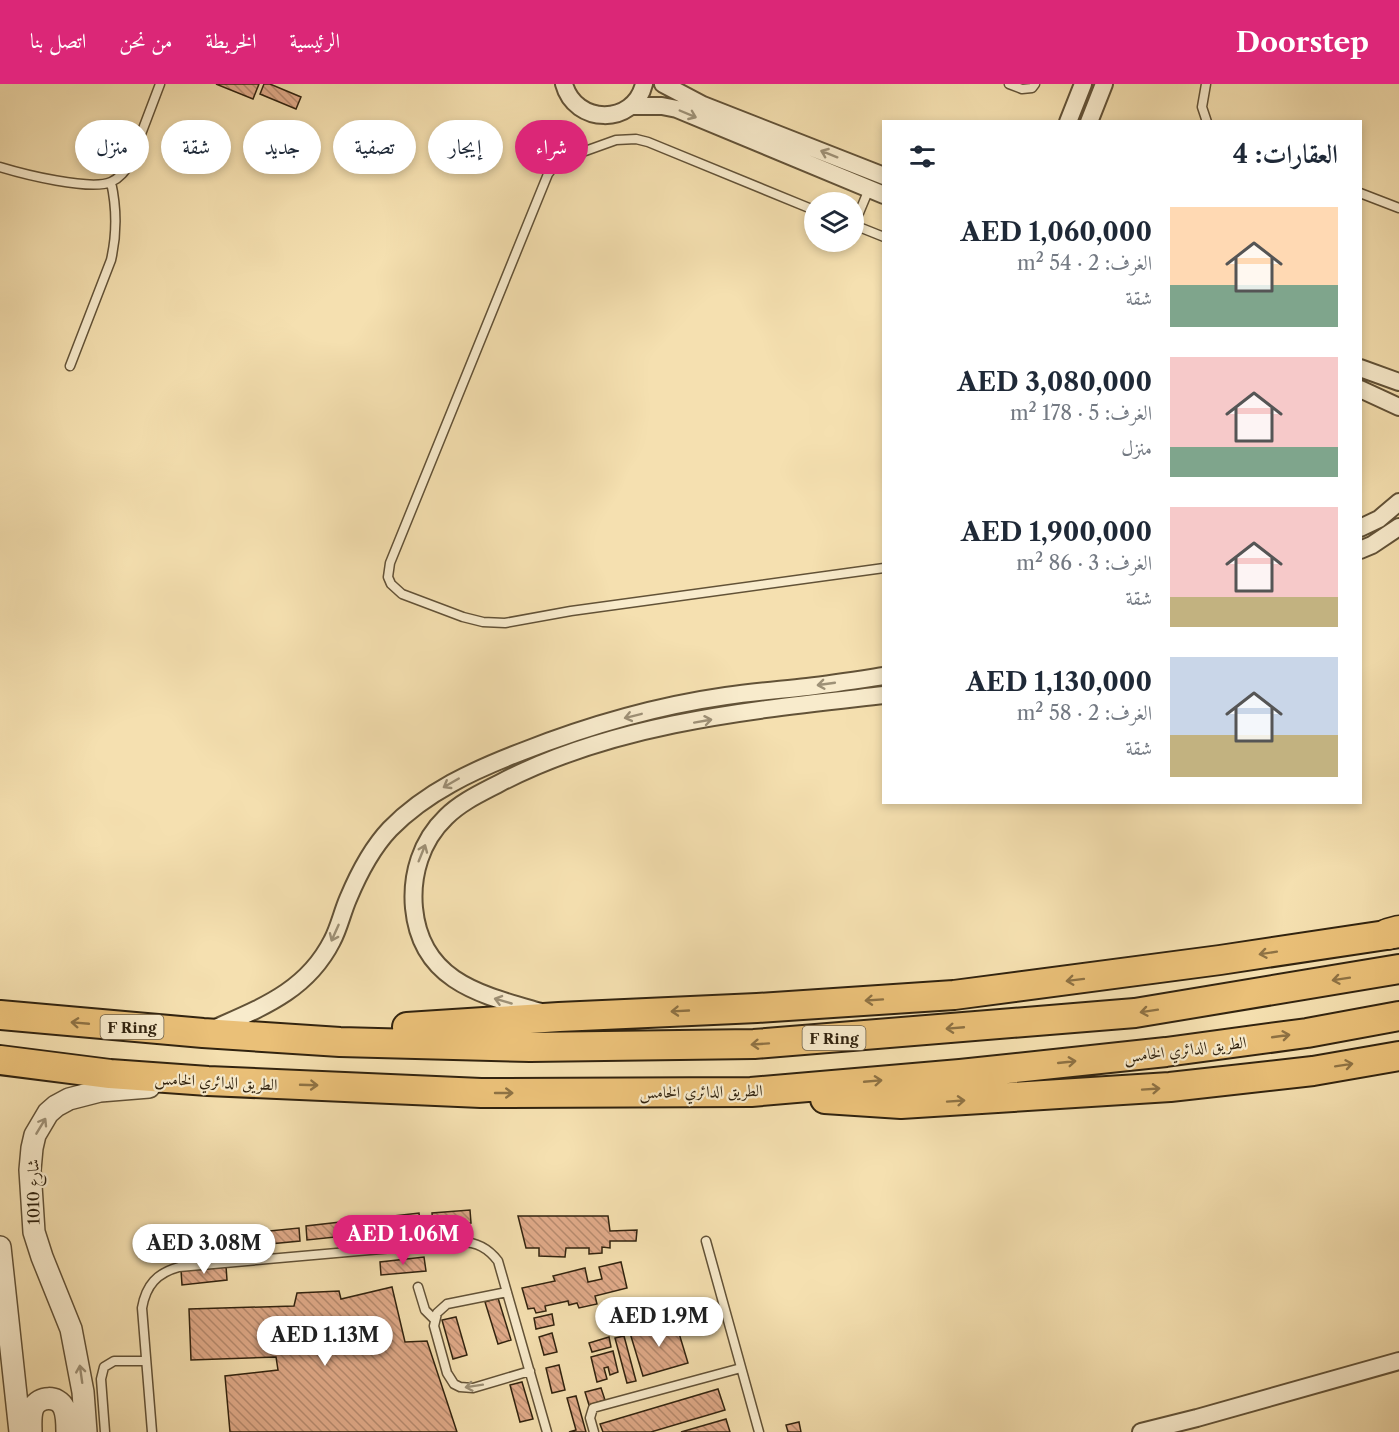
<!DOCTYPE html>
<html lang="ar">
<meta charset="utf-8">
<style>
body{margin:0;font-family:"Libre Caslon Text",Amiri,serif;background:#f2f2f3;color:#1f2937;direction:rtl;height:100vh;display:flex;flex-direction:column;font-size:22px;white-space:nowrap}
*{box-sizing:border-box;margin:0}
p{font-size:20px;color:#747a83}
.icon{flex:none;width:33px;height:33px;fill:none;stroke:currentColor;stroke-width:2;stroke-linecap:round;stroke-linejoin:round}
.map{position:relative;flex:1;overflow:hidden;direction:ltr}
.drawer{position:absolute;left:882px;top:36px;width:480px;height:684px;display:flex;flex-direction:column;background:#fff;border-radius:0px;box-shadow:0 3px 9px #0003;direction:rtl}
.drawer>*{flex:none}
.guide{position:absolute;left:18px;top:36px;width:570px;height:54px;direction:rtl;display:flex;gap:12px}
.tools{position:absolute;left:804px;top:108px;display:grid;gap:12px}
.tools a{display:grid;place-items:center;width:60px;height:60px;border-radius:50%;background:#fff;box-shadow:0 3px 9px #0003;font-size:30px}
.price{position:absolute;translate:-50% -51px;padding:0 14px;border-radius:21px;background:#fff;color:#222;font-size:20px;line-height:39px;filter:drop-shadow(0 2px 3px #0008)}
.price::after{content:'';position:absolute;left:50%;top:36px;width:18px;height:14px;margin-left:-9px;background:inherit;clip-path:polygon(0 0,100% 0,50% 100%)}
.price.current{background:#db2777;color:#fff}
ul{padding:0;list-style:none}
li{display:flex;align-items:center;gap:18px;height:150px;padding:0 24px}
li span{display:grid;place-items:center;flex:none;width:168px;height:120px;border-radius:0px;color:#555}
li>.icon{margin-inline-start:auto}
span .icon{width:72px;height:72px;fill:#fffc;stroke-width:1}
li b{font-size:26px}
h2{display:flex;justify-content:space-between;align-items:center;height:72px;padding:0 24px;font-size:26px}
.pill{padding:0 21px;border-radius:27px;background:#fff;box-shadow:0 3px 9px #0003;font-size:21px;line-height:54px}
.pill.current{background:#db2777;color:#fff}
header{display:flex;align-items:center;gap:36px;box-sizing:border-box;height:84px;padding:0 30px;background:#db2777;color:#fff}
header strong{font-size:28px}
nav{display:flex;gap:33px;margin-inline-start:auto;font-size:21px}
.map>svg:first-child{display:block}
.building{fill:url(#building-back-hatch);stroke:#31230f;stroke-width:1.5}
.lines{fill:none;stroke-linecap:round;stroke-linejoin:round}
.service-casing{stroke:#625237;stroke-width:11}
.minor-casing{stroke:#625237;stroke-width:20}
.tertiary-casing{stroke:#625237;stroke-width:24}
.trunk-casing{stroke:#31230f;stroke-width:32}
.motorway-casing{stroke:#31230f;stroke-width:33}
.service{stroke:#f8ebcc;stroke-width:8}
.minor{stroke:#f8ebcc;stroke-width:16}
.tertiary{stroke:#f8ebcc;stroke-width:21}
.trunk{stroke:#eac078;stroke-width:28}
.motorway{stroke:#eac078;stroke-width:30}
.oneway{stroke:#9e9177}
.oneway2{stroke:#8e7244}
.labels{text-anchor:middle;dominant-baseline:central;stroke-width:4.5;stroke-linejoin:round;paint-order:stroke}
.shield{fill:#f8ebcc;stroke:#6d5f48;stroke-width:1.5}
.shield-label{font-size:15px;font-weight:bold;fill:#31230f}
.street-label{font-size:16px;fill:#31230f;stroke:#f8ebcc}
</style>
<header>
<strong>Doorstep</strong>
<nav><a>الرئيسية</a><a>الخريطة</a><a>من نحن</a><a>اتصل بنا</a></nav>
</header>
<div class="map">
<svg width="1399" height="1348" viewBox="0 0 1399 1348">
<defs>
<pattern id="building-back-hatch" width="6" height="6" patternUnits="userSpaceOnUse" patternTransform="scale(1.5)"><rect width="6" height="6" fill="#e1ab8a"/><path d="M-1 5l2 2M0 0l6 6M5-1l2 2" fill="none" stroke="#b78b6f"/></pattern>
</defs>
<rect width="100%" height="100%" fill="#f5e0b0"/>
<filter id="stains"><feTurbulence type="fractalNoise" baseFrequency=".00333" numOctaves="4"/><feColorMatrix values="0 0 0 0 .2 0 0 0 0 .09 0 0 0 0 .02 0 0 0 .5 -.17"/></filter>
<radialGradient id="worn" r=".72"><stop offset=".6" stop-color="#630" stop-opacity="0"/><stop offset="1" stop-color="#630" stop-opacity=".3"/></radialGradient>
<path class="building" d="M216,0H259L253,15Z
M264,0H270L301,13L296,25L260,10Z
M470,1126L471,1139L433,1142L432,1129Z
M419,1129L421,1144L307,1156L306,1142Z
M518,1132H608L610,1147L637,1146L636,1157H610V1164L602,1163V1169L589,1170V1164H566L565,1173L539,1172V1164H526Z
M299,1144L300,1157L179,1169L178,1156Z
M424,1173L426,1187L381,1191L380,1178Z
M621,1178L627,1204L595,1212L597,1220L579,1224L577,1219L569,1221L568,1217L545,1222L546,1227L536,1229L534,1224L528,1225L522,1204L555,1197L553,1192L585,1184L588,1198L602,1195L599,1183Z
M226,1182L227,1196L182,1201L181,1186Z
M392,1203L405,1258L427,1257L457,1348H230L225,1292L278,1286L276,1273L191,1276L189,1225L294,1222L297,1209L339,1207L341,1215Z
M498,1214L511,1256L498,1260L485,1218Z
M552,1230L554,1241L536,1245L534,1234Z
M456,1233L467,1271L453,1275L442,1236Z
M675,1236L688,1279L643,1292L630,1249Z
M552,1249L557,1268L544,1271L539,1253Z
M624,1252L636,1297L627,1299L615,1254Z
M609,1253L611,1263L592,1268L589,1259Z
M613,1267L618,1288L610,1291L608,1283L604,1284L607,1295L597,1298L591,1273Z
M559,1281L565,1306L552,1309L546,1284Z
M522,1298L533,1335L520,1338L510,1301Z
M601,1304L605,1316L589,1321L585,1308Z
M718,1305L725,1326L651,1348H603L600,1340Z
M576,1312L586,1348H569L576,1346L567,1314Z
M726,1335L730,1348H681Z
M799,1338L801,1348H788L786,1341Z"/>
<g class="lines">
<g class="service-casing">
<path id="service" d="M1009,0L1022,5L1032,4L1035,0
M1206,0L1202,23L1207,38
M0,83C23,90 90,107 111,98C120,94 125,87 130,79L160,0
M1360,109L1399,124
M814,126L648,58L636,55L616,56L563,75L557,78L548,90L390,479L388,493L391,500L402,510L463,533L483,538L505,539L571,527L884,484
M854,141L869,105
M854,141L884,153
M70,282L111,176C117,150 117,125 111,98
M706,1157L759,1348
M418,1203L425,1226L434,1235
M507,1208L447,1220L437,1229L434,1242L447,1289L454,1300L460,1303L473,1304L530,1287
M105,1348L101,1295L104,1283L114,1277H145
M152,1348L142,1224C146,1201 157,1189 179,1183L461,1158C477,1158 488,1164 498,1177L547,1348
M594,1348L590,1334L593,1324L741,1284"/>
</g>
<g class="minor-casing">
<path id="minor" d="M564,0C575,41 634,42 644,0
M663,0L703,21L884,92
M631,22H662L677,25L884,111
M1068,38L1083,0
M1089,38L1104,0
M1360,284L1399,298
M1360,305L1399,323
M1360,444L1379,435L1399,418
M1360,466L1372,461L1399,443
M541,928C482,911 421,898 414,824C411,791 421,757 446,733C461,718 481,709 500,699C617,638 754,626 884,611
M211,946C260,924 306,908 332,857C339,844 342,829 348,815C358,791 372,764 390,745C426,708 474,686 521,668C587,642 656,622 726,612C753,608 780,606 807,603C833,600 858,596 884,592
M1141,1348L1197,1334L1399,1277"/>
</g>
<g class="tertiary-casing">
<path id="tertiary" d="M0,1163L20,1348
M31,1348C31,1341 30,1331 33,1324C39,1312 58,1311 64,1324C67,1331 67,1340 67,1348
M86,1348L83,1308L71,1245L42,1173L34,1148L30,1086L32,1064L35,1051L48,1029L56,1022L69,1015L100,1007L149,1003"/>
</g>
<g class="trunk-casing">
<path id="trunk" d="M0,931L203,949L340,958L530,963L754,960L1135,929L1399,885
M407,943L559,933L757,924L954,911L1220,876L1399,849
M0,976L110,990L208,997L481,1009L751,1008L960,990L1166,968L1307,949L1399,932
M825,1015L901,1020L1170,1003L1313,987L1399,972"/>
</g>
<g class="motorway-casing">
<path id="motorway" d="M1388,850L1399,847"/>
</g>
<use href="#service" class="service"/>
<use href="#minor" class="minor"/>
<use href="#tertiary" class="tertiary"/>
<use href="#trunk" class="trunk"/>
<use href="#motorway" class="motorway"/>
</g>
<defs><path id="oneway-shaft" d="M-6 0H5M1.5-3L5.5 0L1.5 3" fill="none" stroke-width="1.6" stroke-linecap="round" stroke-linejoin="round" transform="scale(1.5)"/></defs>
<g class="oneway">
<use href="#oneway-shaft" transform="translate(688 30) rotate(23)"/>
<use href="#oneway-shaft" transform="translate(829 70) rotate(-158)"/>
<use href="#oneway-shaft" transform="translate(826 600) rotate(172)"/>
<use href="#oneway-shaft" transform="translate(633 632) rotate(166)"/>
<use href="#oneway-shaft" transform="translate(703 637) rotate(-10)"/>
<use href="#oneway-shaft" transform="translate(451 699) rotate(150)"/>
<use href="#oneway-shaft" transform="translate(422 769) rotate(-68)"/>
<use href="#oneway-shaft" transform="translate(335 849) rotate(114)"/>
<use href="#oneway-shaft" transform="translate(503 917) rotate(-164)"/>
<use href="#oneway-shaft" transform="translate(41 1042) rotate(-59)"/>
<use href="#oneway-shaft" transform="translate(81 1290) rotate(-98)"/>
<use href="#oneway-shaft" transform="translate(474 1302) rotate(171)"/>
</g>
<g class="oneway2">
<use href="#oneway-shaft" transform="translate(1268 869) rotate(171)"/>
<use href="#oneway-shaft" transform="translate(1341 895) rotate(171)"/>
<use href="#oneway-shaft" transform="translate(1075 896) rotate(173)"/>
<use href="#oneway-shaft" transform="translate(874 916) rotate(176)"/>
<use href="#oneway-shaft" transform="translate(680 927) rotate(177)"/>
<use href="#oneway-shaft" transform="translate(1149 927) rotate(171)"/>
<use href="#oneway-shaft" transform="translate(80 939) rotate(-175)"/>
<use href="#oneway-shaft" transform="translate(955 944) rotate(175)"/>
<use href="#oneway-shaft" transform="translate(1281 952) rotate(-8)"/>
<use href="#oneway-shaft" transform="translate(760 960) rotate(176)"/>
<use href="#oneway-shaft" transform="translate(1067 978) rotate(-6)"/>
<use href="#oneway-shaft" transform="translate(1344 981) rotate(-9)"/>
<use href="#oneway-shaft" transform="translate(873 997) rotate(-5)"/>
<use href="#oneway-shaft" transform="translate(309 1001) rotate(2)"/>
<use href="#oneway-shaft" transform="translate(1151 1005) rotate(-4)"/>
<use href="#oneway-shaft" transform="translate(504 1009)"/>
<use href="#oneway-shaft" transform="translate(956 1017) rotate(-4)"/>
</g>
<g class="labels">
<g class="shield">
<rect x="100.5" y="931" width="63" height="24" rx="4.5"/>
<rect x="802.5" y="942" width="63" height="24" rx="4.5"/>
</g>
<g class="shield-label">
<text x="132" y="943">F Ring</text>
<text x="834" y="954">F Ring</text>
</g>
<g class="street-label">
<text transform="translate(1185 965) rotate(-7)">الطريق الدائري الخامس</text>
<text transform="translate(216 997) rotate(3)">الطريق الدائري الخامس</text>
<text transform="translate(701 1007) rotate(-1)">الطريق الدائري الخامس</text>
<text transform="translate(33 1108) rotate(-91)">شارع 1010</text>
</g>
</g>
<rect width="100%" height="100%" filter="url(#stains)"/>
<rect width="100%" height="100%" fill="url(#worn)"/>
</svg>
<div class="tools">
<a><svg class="icon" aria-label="layers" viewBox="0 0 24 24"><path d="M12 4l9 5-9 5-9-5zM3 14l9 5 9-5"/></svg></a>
</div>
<b class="price current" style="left:403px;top:1182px">AED 1.06M</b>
<b class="price" style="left:204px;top:1191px">AED 3.08M</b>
<b class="price" style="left:659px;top:1264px">AED 1.9M</b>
<b class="price" style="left:325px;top:1283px">AED 1.13M</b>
<div class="guide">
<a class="pill current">شراء</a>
<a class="pill">إيجار</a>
<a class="pill">تصفية</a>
<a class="pill">جديد</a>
<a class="pill">شقة</a>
<a class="pill">منزل</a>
</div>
<section class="drawer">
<h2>العقارات: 4<svg class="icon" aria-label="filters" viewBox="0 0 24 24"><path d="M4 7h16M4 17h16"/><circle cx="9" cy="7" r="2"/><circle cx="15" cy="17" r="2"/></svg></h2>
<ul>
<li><span style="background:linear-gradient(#ffd9b3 65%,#7fa58c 0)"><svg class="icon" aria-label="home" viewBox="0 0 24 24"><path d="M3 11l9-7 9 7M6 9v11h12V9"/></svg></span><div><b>AED 1,060,000</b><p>الغرف: 2 · 54 m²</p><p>شقة</p></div></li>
<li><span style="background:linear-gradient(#f6c9c9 75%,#7fa58c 0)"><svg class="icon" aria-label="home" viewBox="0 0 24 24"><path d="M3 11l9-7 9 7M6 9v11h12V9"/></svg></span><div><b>AED 3,080,000</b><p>الغرف: 5 · 178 m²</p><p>منزل</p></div></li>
<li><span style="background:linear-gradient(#f6c9c9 75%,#c2b280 0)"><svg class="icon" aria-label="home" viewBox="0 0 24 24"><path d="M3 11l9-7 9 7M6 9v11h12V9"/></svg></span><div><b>AED 1,900,000</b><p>الغرف: 3 · 86 m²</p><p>شقة</p></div></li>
<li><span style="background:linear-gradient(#c9d6e8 65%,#c2b280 0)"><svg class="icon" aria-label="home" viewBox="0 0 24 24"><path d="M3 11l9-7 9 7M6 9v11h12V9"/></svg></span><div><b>AED 1,130,000</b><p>الغرف: 2 · 58 m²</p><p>شقة</p></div></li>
</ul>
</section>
</div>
